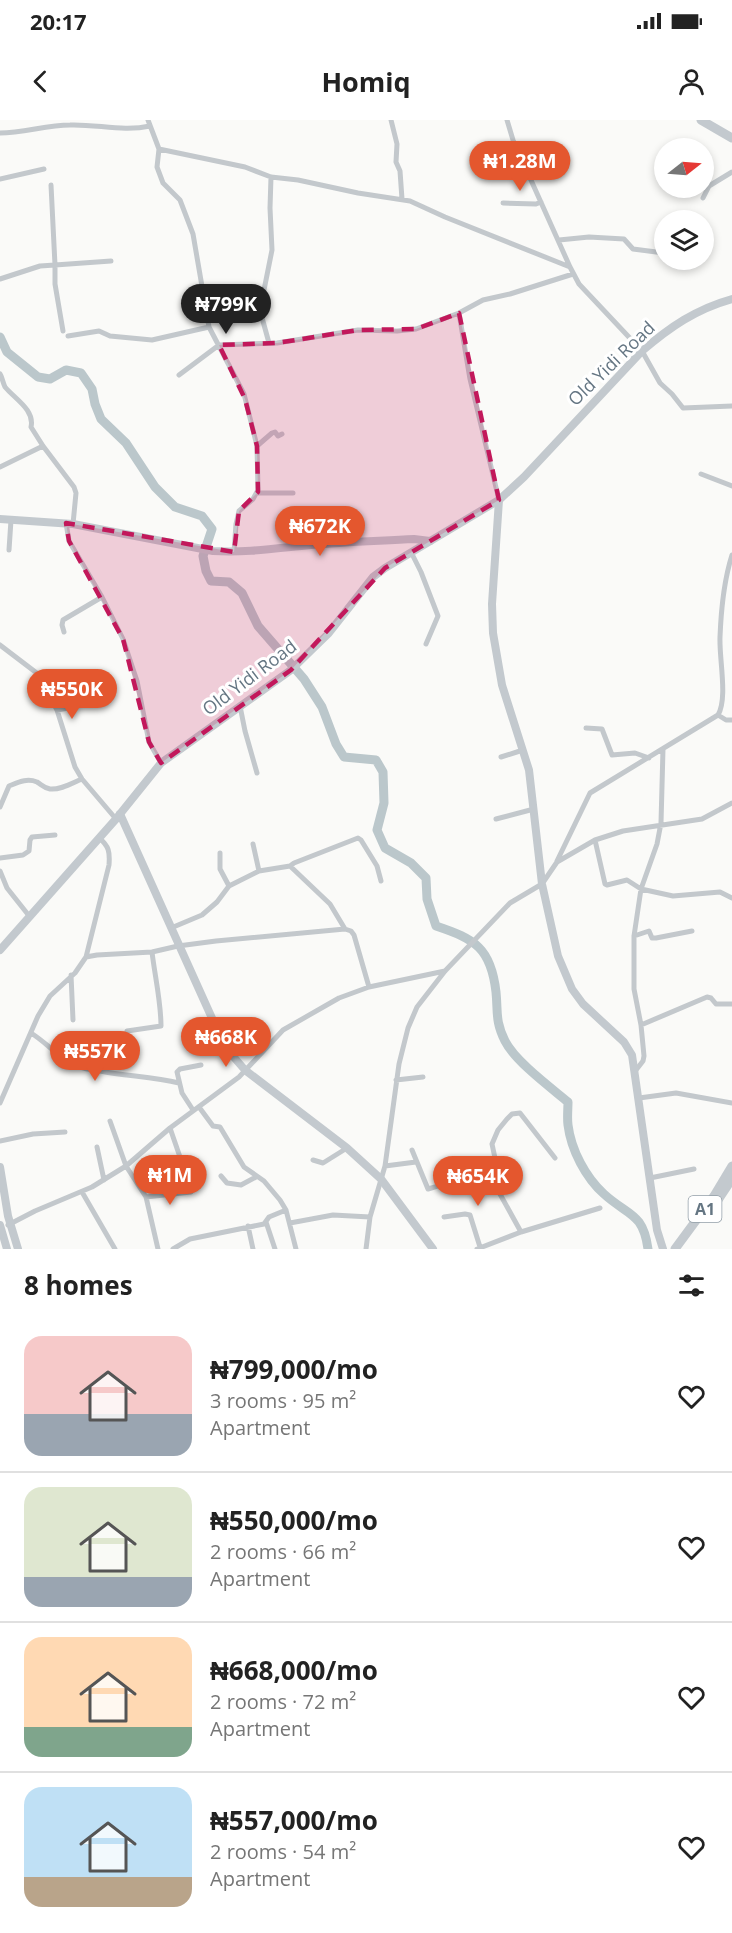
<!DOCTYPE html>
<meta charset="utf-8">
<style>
body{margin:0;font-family:"Open Sans",sans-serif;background:#f2f2f2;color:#222;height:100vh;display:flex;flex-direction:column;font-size:22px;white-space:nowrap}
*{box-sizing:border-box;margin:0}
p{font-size:20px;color:#767676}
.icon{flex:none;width:33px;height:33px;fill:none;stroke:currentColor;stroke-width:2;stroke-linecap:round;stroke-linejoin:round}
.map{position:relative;height:1129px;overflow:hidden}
.details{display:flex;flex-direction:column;background:#fff;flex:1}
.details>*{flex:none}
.needle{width:39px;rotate:73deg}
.fabs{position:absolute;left:654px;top:18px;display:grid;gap:12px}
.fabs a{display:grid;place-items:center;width:60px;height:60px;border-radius:50%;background:#fff;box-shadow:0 3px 9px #0003;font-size:30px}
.price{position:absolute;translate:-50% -51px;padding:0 14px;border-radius:21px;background:#e4572e;color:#fff;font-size:20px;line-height:39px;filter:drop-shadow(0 2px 3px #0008)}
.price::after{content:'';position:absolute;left:50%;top:36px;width:18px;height:14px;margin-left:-9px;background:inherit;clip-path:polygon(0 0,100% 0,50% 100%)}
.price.active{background:#222;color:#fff}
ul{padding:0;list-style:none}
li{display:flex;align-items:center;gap:18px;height:150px;padding:0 24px}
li+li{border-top:2px solid #e0e0e0}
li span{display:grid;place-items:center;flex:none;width:168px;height:120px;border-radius:18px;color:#555}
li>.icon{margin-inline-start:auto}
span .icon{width:72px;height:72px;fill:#fffc;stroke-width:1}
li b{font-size:26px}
h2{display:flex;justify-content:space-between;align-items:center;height:72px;padding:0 24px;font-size:26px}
.status{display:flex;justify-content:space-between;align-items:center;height:42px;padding:0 30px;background:#fff;direction:ltr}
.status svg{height:16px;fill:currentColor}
header{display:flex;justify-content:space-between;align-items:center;height:78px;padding:0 24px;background:#fff;font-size:27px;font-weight:700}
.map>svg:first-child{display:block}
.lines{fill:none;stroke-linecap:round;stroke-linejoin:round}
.river{stroke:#bbc7cb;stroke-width:9}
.street{stroke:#c3c8cc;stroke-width:5}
.secondary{stroke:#c3c9ce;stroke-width:8}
.primary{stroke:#c3c9ce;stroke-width:8}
.highway{stroke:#c3c9ce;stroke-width:9}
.marked{fill:#c2185b;fill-opacity:0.2;stroke:#c2185b;stroke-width:4.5;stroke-dasharray:12 8;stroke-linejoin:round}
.labels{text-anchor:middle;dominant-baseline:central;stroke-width:6;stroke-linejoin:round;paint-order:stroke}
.shield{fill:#fff;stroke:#939fa8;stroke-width:1.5}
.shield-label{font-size:16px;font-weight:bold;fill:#657683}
.street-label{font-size:18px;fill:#657683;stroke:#fff}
</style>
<div class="status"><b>20:17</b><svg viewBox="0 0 49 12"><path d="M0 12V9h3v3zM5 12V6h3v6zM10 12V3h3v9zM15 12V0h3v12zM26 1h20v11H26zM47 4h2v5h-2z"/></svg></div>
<header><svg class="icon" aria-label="back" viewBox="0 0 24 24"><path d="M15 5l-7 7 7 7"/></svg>Homiq<svg class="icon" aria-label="person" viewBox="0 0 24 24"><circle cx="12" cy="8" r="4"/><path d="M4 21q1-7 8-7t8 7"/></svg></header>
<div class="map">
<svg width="732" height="1129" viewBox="0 0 732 1129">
<rect width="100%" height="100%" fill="#fafaf8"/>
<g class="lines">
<path class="river" d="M0,217L7,232L38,257L50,259L66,250L81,253L92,269L95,284L101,299L126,323L155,367L175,387L202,396L212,409L203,436L206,451L211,461L229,462L242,473L258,506L304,559L322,587L336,624L344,637L376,640L383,652L384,683L377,710L385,728L411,743L426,758L427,779L436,806C475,819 491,828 496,872C498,892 495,901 505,921C515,941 550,967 568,982C568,989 567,998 568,1005C571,1030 586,1058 604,1074C628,1096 643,1092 648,1129"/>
<path class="street" d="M148,0L159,29L157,47L163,63L180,80L193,114L209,207L244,274L257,326L258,370L253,379L239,391L236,404L234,432
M391,0L397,24L396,42L400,51L402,79
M507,0L513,20L570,147L579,164L642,231L660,263L672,274L683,288L732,286
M0,13C24,13 46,5 70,5C97,4 123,12 150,6
M159,29L245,47L271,57L298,60L358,73L410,81L445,97L570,147
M0,59L44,49
M703,78L709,66L732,52
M503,83L536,84L541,82
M559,120L589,117L624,119L633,129L664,133
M0,159L40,146L55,145L51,65
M459,193L470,259L499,380
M63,211L55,164V145L111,141
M68,216L99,211L110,216L152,220L209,207
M269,223L261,194L264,170L272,130L270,88L271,57
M0,254C2,257 3,263 5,267C15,279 35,290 31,307L43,326L74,367L76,373L73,404
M179,255L219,225L277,223L358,210L397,211L416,209L459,193L483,180L510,174L573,154
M257,326L272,313L275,312L278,316L282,314
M0,347L43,326
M701,354L732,366
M257,373H293
M66,403L69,421L102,477L123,519L137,561L149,622L161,643
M9,430L11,400
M411,432L421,452L438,496L426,524
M64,512L62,505L63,500L102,477
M0,525L38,554L57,590L75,647L82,659L116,699
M240,586L245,611L257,653
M57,590L74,587L94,579
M718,595L726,600H732
M586,608L602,609L612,635L635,633L649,638
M501,637L523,630
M0,687L9,666C19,662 27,658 37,662C42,665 44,668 50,669C61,670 72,663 82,659
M496,699L534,689
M595,720L605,764L607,765L627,760L641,769L673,776L720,772L732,778
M253,724L259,751
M220,733V749L229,766
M0,738L23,735L29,731L30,720L32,717L55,715
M557,741L590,673L718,595C728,578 719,539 720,517C721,491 724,460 732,435
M290,746L330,784L345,809
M0,751L7,768L30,797
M171,808L202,795L217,782L229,766L259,751L290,746L294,743L358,718L361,720L377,746L381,761
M634,816L649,811L652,818H656L692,811
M86,837L109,745C110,732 109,726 99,718
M71,855L73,900
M641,905L707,877L711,878L716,884H732
M127,911L161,906C161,882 155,857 152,832
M31,913C47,923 59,938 77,946C84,949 92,950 100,951C126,956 153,957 179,963
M636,950L643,941L644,936L641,905L634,869V816L641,769L657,724L661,703L663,629
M396,960L423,957
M639,978L676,973L732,983
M0,983L38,896L50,876L75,853L86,837L97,835L152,832L178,826L216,821L345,809L351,811L354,815L369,867
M199,987L213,1006L220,1007L244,1047L264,1061L280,1080L286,1090L296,1129
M193,990L182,973L177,952L180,949L201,945
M110,1001L126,1046L146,1077L158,1129
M170,1008L180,1037
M0,1021L33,1014L65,1012
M97,1027L104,1060
M412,1030L428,1069C450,1062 472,1057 495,1065
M313,1040L323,1043L347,1028
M385,1046L416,1042
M221,1056L227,1063L241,1065L256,1057
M650,1058L694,1049
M82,1072L115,1129
M146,1077L191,1072
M444,1097L465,1094L470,1095L480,1127
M266,1102L275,1129
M290,1103L333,1095L370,1097
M8,1105L35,1091L92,1067L126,1046L170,1008L239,957L283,910L339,878L369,867L445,851
M248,1106L253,1129
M521,1112L495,1065V1038L492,1024L498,1010L507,999L512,994L520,993L555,1038
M173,1129L190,1119L264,1104L269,1097L286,1090
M366,1129L370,1097L385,1046L399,944L408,908L417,887L445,851L510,783L542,764L557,742L595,720L623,711L702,699L732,683
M477,1129L521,1112L600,1088"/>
<path class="secondary" d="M499,380L492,484L493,513L502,565L529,650L542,764L558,836L572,869L583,884L624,922L632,935L657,1110L663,1129
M0,399L73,404L213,431C247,433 278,428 311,425C345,422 380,421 414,419L430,421
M120,694L225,927L245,950L347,1028L381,1059L433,1129"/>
<path class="primary" d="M0,830L116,699L161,643L291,550L328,514L373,457L385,448L499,380L524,357L642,231C670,207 696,189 732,179
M0,1047L8,1096L18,1129
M0,1105L7,1129"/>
<path class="highway" d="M701,0L732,18
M716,1083L732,1059
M675,1129L714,1076L732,1046"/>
</g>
<path class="marked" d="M459,193L499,380L385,448L291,550L161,643L149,622L123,519L69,421L66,403L234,432L239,391L258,372L257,326L245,279L219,225L277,223L358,210L416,209Z"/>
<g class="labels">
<rect class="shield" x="688.5" y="1076" width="33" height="26" rx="4.5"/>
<g class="shield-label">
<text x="705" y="1089">A1</text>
</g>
<g class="street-label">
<text transform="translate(611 243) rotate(-44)">Old Yidi Road</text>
<text transform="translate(249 557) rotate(-37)">Old Yidi Road</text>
</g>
</g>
</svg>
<div class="fabs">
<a><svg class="needle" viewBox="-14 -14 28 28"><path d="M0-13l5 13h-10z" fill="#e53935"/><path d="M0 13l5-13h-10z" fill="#767676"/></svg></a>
<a><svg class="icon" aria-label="layers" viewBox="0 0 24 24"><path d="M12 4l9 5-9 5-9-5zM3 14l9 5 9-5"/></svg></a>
</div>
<b class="price" style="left:520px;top:72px">₦1.28M</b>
<b class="price active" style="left:226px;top:215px">₦799K</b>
<b class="price" style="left:320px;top:437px">₦672K</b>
<b class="price" style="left:72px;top:600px">₦550K</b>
<b class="price" style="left:226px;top:948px">₦668K</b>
<b class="price" style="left:95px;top:962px">₦557K</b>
<b class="price" style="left:170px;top:1086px">₦1M</b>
<b class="price" style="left:478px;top:1087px">₦654K</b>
</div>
<section class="details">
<h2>8 homes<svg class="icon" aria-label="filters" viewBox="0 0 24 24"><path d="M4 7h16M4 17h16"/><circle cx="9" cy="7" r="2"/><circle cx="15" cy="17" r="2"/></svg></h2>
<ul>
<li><span style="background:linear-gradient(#f6c9c9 65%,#9aa5b1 0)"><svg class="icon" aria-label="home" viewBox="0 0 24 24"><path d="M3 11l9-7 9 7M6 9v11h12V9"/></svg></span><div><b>₦799,000/mo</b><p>3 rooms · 95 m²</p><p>Apartment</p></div><svg class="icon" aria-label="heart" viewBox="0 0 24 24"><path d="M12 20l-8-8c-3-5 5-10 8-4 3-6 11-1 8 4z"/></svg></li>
<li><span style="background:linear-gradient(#dfe7d0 75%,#9aa5b1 0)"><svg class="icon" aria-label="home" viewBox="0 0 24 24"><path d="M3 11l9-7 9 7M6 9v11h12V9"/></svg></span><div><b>₦550,000/mo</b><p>2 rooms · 66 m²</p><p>Apartment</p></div><svg class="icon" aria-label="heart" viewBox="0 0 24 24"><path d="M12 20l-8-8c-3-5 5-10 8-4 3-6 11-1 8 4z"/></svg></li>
<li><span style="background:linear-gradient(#ffd9b3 75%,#7fa58c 0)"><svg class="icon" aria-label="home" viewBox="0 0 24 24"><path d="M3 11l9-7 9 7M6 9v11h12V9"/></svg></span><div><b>₦668,000/mo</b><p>2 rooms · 72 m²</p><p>Apartment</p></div><svg class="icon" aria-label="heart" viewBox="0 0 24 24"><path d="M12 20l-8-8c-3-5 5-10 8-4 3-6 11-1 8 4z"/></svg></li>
<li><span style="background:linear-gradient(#bfe0f5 75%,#b9a48a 0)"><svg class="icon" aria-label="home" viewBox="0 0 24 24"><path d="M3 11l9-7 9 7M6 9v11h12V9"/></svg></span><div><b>₦557,000/mo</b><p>2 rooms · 54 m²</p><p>Apartment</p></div><svg class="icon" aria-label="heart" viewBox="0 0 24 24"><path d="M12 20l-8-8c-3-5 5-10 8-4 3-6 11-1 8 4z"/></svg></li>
</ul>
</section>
